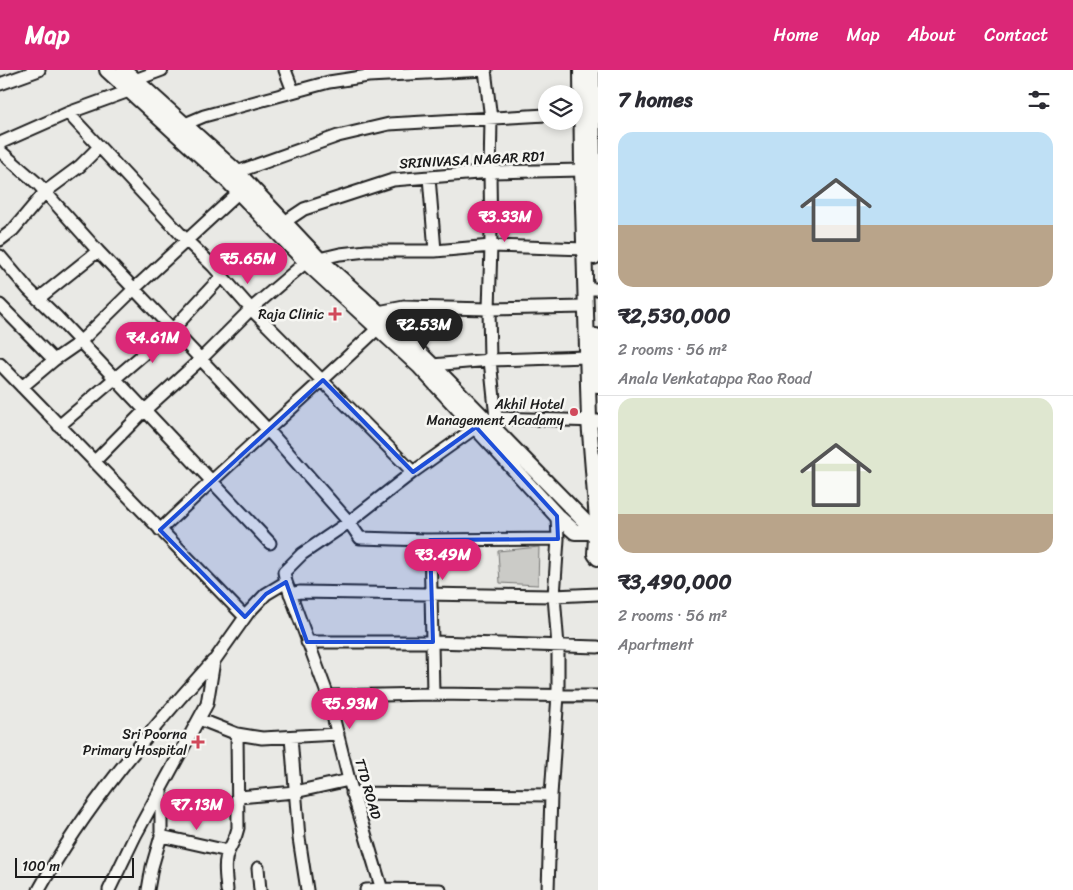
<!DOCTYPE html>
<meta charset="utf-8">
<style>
body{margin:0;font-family:Sriracha,sans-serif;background:#f7f7f7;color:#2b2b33;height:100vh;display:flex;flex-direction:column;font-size:19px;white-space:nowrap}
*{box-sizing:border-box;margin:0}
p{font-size:16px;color:#7c7c81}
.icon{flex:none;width:28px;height:28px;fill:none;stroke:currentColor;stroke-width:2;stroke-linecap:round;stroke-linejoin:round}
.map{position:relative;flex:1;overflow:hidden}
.details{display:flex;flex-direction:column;background:#fff;width:475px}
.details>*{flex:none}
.controls{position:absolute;left:538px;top:15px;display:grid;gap:10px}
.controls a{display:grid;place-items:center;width:45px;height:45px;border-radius:50%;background:#fff;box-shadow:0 2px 8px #0003;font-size:25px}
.scale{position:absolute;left:15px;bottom:12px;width:119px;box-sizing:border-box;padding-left:5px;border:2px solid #1c1c1c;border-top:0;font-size:14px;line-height:18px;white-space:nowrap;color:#1c1c1c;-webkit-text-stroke:4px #f6f6f2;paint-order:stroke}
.price{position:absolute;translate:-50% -42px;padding:0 11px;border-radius:18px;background:#db2777;color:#fff;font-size:16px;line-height:32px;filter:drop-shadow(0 1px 2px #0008)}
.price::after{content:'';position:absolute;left:50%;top:30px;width:15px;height:11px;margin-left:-8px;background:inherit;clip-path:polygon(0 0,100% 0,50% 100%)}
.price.selected{background:#222;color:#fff}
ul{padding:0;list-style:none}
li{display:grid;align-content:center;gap:10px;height:265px;padding:0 20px}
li+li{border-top:1px solid #e1e1e2}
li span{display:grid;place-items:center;height:155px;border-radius:15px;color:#555}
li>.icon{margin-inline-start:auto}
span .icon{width:90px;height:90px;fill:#fffc;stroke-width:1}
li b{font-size:21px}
h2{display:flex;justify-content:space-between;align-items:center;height:60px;padding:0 20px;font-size:21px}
header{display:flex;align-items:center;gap:30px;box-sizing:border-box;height:70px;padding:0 25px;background:#db2777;color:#fff}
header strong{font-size:24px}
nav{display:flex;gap:28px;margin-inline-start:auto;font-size:18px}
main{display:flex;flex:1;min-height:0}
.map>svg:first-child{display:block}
.green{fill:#cbcbc7;stroke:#747472}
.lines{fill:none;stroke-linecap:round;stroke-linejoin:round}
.minor-casing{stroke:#1c1c1c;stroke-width:15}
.major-casing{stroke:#1c1c1c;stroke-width:18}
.minor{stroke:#f6f6f2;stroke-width:11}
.major{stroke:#f6f6f2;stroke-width:14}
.marked{fill:#1d4ed8;fill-opacity:0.2;stroke:#1d4ed8;stroke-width:4;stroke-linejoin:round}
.poi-dot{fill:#d1495b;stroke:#f6f6f2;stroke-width:2}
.labels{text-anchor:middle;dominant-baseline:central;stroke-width:5;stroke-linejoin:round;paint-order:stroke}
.street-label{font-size:14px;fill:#1c1c1c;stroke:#f6f6f2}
.poi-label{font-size:14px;fill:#1c1c1c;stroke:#f6f6f2;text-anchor:end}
</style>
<header>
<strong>Map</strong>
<nav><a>Home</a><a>Map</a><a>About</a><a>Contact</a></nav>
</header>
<main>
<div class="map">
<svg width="598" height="820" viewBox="0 0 598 820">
<rect width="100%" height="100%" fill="#e9e9e5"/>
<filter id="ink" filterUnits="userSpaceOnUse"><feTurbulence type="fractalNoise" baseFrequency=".02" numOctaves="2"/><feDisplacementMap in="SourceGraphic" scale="10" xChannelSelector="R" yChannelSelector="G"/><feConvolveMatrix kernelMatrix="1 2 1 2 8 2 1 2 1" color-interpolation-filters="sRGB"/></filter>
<g filter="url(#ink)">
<path class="green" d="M539,477L538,515L500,513L498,481Z"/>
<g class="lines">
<g class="minor-casing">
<path id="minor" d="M285,0L293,21
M485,0L491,49L490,102L491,176L489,239L490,290L496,348
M135,10L162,0
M0,14L39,0
M68,43L186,170L213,196L251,239L413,402
M185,54L204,46L329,12L368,6L486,0
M0,73L68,43L129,21
M0,81L38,114L98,181L268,360L349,452L360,468L426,470L558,469
M237,102L338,66L389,54L546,45
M429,107L435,181
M283,153L304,139L393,110L490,102L582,100
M0,170L13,160L45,122L80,96L99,77
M0,186L28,219L57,247L270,473
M585,219H598
M38,229L98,181
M0,235L54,290
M378,242L404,237L489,239L585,237
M0,294L245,547
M432,295L490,290L587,287
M22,317L54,290L80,272L134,219L239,122
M59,356L173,259L222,206
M94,392L145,340L201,289L251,239L306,192L340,184L367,181H435L491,176L585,179
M160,460C231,391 306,327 377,259
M430,470L433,624
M290,524L300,522L554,526L598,524
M307,572H433L598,577
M328,626L433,624L598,626
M199,649L237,664L262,668L338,664
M291,667L299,768L307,820
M352,723L551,725
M239,727L295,722L349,710
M161,766L228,781
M258,798L260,820
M39,820C86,735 149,662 213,591
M109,820L135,766L207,634L214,591L248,543L266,524L286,512
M148,820L152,797L161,766V721
M227,820C226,808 223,791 229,780C233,771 236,768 238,758L237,664
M366,820L382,819L440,820
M382,820L349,710L328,626L286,512L284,502L302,484L349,452L413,402L486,350L496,348L598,351
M548,820L551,725L558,625V576L554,526L558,469L557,446"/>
</g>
<g class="major-casing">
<path id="major" d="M107,0L224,107L306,192L419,296L494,377L557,446L575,462H596
M124,0L237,102L319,189L378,242L432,295L598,465
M581,0L582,100L589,350L597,450L595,484L598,488
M592,0L594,187
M596,266L598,315"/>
</g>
<use href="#minor" class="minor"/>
<use href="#major" class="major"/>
</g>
</g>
<path class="marked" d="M323,310L413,402L476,357L557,446L558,469L430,470L433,572H307L286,512L266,524L245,547L160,460Z"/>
<g class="poi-dot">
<path d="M332.5 236.5h5v5h5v5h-5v5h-5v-5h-5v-5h5z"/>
<circle cx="574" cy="342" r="5"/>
<path d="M195.5 664.5h5v5h5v5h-5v5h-5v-5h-5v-5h5z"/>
</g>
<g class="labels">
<g class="street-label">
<text transform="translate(472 90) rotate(-3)">SRINIVASA NAGAR RD1</text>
<text transform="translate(368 719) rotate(74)">TTD ROAD</text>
</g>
<g class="poi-label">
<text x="324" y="244">Raja Clinic</text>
<text x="564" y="334">Akhil Hotel<tspan x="564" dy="16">Management Acadamy</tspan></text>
<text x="187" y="664">Sri Poorna<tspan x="187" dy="16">Primary Hospital</tspan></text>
</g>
</g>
</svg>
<div class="controls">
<a><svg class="icon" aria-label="layers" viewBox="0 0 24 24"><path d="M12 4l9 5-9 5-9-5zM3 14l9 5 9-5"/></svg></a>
</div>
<div class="scale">100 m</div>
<b class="price" style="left:505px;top:173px">₹3.33M</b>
<b class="price" style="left:248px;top:215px">₹5.65M</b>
<b class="price selected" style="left:424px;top:281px">₹2.53M</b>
<b class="price" style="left:153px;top:294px">₹4.61M</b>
<b class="price" style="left:443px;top:511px">₹3.49M</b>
<b class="price" style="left:350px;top:660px">₹5.93M</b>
<b class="price" style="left:197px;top:761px">₹7.13M</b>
</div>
<section class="details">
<h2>7 homes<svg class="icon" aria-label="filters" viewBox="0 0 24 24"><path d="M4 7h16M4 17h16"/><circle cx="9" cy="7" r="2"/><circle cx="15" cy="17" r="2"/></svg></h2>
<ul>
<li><span style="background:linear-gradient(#bfe0f5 60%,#b9a48a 0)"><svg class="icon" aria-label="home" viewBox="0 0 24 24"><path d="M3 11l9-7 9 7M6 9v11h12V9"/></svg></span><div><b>₹2,530,000</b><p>2 rooms · 56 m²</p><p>Anala Venkatappa Rao Road</p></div></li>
<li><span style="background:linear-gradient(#dfe7d0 75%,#b9a48a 0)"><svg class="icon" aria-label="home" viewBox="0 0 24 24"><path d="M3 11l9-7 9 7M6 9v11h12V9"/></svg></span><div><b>₹3,490,000</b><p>2 rooms · 56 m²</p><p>Apartment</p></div></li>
</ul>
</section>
</main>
